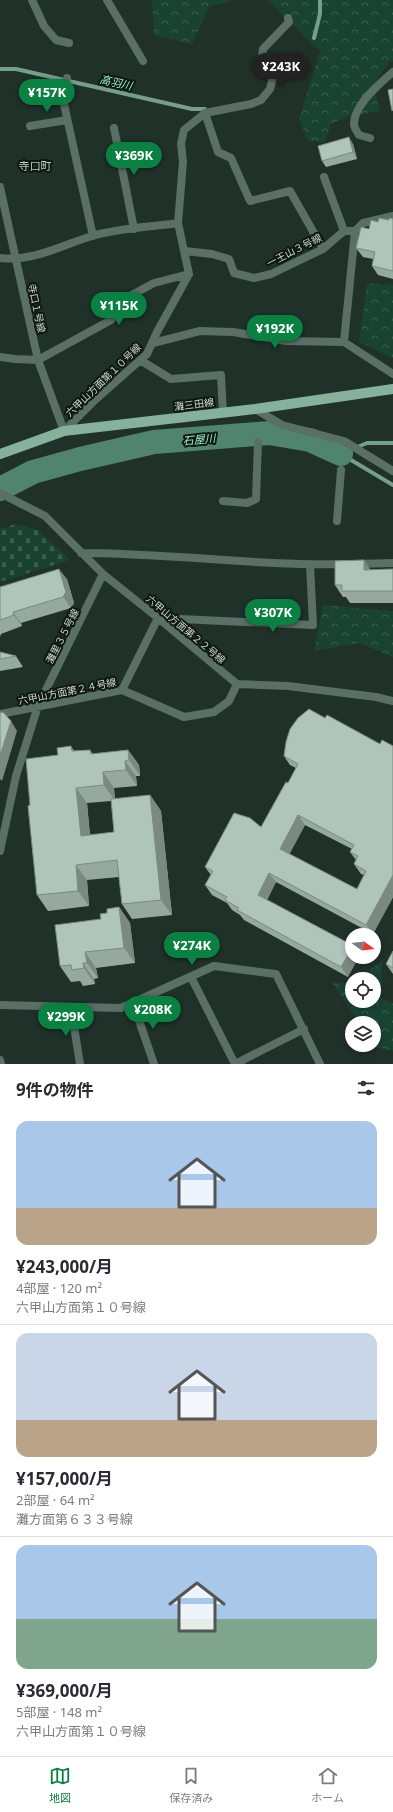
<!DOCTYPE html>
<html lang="ja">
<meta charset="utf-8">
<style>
body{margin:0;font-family:"Noto Sans","Noto Sans JP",sans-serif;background:#f7f7f7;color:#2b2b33;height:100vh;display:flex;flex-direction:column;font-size:15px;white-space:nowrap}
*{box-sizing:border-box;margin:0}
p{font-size:13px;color:#7c7c81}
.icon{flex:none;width:22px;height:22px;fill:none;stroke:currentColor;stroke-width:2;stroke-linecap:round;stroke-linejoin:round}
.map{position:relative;height:1064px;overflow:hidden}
.drawer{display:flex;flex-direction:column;background:#fff;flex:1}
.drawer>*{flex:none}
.needle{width:26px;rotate:104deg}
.controls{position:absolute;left:345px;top:928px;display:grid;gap:8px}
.controls a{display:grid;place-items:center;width:36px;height:36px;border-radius:50%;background:#fff;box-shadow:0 2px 6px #0003;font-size:20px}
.price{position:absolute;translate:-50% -34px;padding:0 9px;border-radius:14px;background:#0b8043;color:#fff;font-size:13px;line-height:26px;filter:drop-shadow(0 1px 2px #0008)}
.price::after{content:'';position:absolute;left:50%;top:24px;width:12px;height:9px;margin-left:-6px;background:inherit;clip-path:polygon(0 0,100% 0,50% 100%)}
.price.current{background:#222;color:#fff}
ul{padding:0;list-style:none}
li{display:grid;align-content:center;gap:8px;height:212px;padding:0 16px}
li+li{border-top:1px solid #e1e1e2}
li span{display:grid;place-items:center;height:124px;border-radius:12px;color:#555}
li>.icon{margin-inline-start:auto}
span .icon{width:72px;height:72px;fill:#fffc;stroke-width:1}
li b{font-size:17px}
h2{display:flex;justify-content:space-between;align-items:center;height:48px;padding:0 16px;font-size:17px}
.menu{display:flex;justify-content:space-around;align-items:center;height:56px;border-top:1px solid #e1e1e2;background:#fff;font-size:11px;color:#7c7c81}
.menu a{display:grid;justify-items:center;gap:2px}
.menu .current{color:#0b8043}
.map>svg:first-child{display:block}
.forest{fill:url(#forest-crowns)}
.cemetery{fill:url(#cemetery-stones)}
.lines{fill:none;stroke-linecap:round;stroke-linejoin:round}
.stream{stroke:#769e8c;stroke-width:4}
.river{stroke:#51846e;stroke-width:24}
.minor{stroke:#5a6f65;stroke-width:8}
.primary{stroke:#85b19d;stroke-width:10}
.wall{fill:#96a9a0;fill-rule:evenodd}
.shaded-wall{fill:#7a8982}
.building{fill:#afc4ba;stroke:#7a8982;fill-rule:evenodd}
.labels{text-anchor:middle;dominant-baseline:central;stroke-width:4;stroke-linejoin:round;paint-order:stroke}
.street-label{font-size:10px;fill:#ced9d3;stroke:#0f1713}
.water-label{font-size:11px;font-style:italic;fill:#9defcc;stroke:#0f1713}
.neighbourhood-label{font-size:11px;fill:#b8cdc3;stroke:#0f1713}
</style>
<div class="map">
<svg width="393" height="1064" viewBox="0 0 393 1064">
<defs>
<pattern id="forest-crowns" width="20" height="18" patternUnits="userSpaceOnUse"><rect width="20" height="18" fill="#1a4232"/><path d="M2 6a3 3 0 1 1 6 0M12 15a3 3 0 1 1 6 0" fill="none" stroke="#3a5d4f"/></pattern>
<pattern id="cemetery-stones" width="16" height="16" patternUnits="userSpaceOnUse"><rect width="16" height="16" fill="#1a4232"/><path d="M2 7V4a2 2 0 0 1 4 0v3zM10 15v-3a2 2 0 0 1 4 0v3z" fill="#3a5d4f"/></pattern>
</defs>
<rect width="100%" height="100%" fill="#1f3129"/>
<path class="forest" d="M152,0H234L209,7L192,44L154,35Z
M267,0H393V61L389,62L373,86L380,111L347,117L331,124L325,142L308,141L299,119L320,51Z
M367,283L393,285V358L359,342Z
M323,605L393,611V657L359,643L314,651Z
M382,961L381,998L393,1004V1051L374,1047V1023H359L332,982L352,983V1001H374V979H357Z"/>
<path class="cemetery" d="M16,524L38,530L70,560L0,582V529Z"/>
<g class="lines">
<path class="stream" d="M314,38L320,14V0
M0,69H16L192,109H205
M341,454L393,485
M341,454L367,443H393"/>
<path class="river" d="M0,489L33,472L80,459L154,442L269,433L310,440L341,454"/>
<path class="minor" d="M32,0L44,26L56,40L69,43
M107,0L143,61
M67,78L62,95L93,236
M205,113L218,152L231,158L250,201L290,191L323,249
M30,126L67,120
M114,128L134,229
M370,138L359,135C357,132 354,127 354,124C354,105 380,83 393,72
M324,177L344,231
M0,187L38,360L64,431L95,400L147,354L157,332L189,274L178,223L183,162L181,144L184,130L205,113L251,104L261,100L270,89L274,73L273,66L262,56L263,49L289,22L288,18
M355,231L363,223L393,216
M185,251L212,254L229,259L234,273L254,278L271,274L323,249L344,231H355L344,342
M0,258C33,262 62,245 92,236C118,228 151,227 178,223
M153,343L200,331L233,332L286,341L344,342L393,374
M0,357L15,359L38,360L111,320L130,296L154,283L189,274
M140,360L171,379L221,375L223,413
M255,409L282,425L344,441L393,471
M0,493L45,516L103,574L158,618L237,684L288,686L376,697L393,701
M223,501L247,503L256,499L258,442
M337,521L341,470
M81,553C169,553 256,566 344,564
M356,564L393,563
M122,690L158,618L313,625L310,565
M0,714L122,690L184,717L214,712L229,701L237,684
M0,851L16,776L38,706L103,574
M191,977L235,1064
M133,1003L154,1064
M0,1005L121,1008L214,966L276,974L320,1064
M71,1008L80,1064
M0,1060L1,1064
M235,1064L304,1029"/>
<path class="primary" d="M0,454L64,431L255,409L393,389"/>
</g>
<path class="wall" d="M353,144L357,159L326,167L322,161Z
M393,219V279L378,275L372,266L373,259L363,257L356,248L369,229L378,222Z
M393,569V603H350L346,597H343L335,585L370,570Z
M67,579L74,603L71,608L21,623L22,626L1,634L0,637V587Z
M0,652L16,656L23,667L0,671Z
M325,718L380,744L393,746V897L373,934L276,882L267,900L352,945L348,977L244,920L240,915L232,910L227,903L212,895L205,885L211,875L205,867L261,827L288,783L296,768L290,765L284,756ZM305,825L352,849L350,852L356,860L354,864L361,874L364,875L357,889L289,854Z
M90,750L93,754L128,750L139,765L140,776H136L137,786L114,788L115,799L150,795L161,811L172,915L132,919L122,904L119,877L87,880L89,906L48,911L37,895L30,805L58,755L75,751ZM111,801L114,832L90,835L87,803Z
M119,907L130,923L135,963L96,968L98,978L94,979L95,984L83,986L80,981L71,982L60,966L107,913Z
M393,951V974L386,964Z"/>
<path class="shaded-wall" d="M349,137L353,144L357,159L353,152Z
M364,560L372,572L364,570Z
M59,569L67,579L74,603L71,608L63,597Z
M13,612L21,623L22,626L14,615Z
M11,721L17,731L2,781L0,779V756Z
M71,746L82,762L72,751Z
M128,750L139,765L140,776L129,760Z
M125,761L136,776L137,786L126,770Z
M103,772L114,788L115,801L104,785Z
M76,788L87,803L91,851L81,836Z
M150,795L161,811L172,915L161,900Z
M298,815L305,825L287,859L280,849Z
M76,865L87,880L89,906L78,891Z
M269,873L276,882L264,904L258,895Z
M393,875V897L373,934L366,925Z
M119,907L130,923L135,963L124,948Z
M352,948V957H359L348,977L341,967Z
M85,952L96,968L98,978L87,963Z
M83,963L94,979L95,984L84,968Z"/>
<path class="building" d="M393,89V110L392,111L388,90Z
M349,137L353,152L322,161L318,146Z
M379,218L389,220V218L393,219V271L372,266L375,252L356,248L361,227L369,229L371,220L378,222Z
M364,560V570L393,569V591H342V585H335V561Z
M59,569L66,592L63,597L13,612L14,615L0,620V587Z
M0,652L16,656L0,659Z
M309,709L325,718L327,715L380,744L382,740L393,746V875L366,925L269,873L258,895L352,945V948L341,967L237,910L239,908L225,900L227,897L205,885L213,871L205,867L234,813L250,818L261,827L286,782L288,783L298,764L284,756L286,742L290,729L298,718ZM298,815L354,845L350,852L358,856L354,864L366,871L357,889L280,849Z
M3,712L11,721L0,756V713Z
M71,746L72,751L90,750L91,754L128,750L129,760L125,761L126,770L103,772L104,785L76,788L81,836L114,832L111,799L150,795L161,900L122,904L117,860L76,865L78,891L37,895L28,806L30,805L26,759L58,755L57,748Z
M119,907L124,948L85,952L87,963H83L84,968L72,970L71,965L60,966L55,925L101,919L100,914L107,913V909Z
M393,951V968L386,964Z"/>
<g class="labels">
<g class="street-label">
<text transform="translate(294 250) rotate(-27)">一王山３号線</text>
<text transform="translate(37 308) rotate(78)">寺口１号線</text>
<text transform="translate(103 380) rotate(-44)">六甲山方面第１０号線</text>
<text transform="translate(194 404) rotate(-7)">灘三田線</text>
<text transform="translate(186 629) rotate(40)">六甲山方面第２２号線</text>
<text transform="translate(62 636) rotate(-63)">灘里３５号線</text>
<text transform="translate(67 691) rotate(-11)">六甲山方面第２４号線</text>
</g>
<g class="water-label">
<text transform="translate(116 82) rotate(13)">高羽川</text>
<text transform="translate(199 439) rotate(-5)">石屋川</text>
</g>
<g class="neighbourhood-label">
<text x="35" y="165">寺口町</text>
</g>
</g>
</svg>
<div class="controls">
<a><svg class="needle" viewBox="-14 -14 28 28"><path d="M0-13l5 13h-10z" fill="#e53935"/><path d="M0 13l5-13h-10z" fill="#7c7c81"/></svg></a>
<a><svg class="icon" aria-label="locate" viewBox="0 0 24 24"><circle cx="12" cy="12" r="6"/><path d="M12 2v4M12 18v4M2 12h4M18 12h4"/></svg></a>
<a><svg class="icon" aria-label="layers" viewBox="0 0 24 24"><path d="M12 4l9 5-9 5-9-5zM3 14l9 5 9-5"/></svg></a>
</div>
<b class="price current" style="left:281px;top:87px">¥243K</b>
<b class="price" style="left:47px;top:113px">¥157K</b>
<b class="price" style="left:134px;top:176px">¥369K</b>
<b class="price" style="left:119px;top:326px">¥115K</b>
<b class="price" style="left:275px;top:349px">¥192K</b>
<b class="price" style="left:273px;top:633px">¥307K</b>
<b class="price" style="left:192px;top:966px">¥274K</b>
<b class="price" style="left:153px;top:1030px">¥208K</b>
<b class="price" style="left:66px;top:1037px">¥299K</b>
</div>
<section class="drawer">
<h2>9件の物件<svg class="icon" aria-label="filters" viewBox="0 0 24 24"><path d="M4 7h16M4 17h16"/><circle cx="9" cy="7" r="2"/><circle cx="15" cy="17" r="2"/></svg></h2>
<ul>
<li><span style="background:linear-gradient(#a9c7e8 70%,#b9a48a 0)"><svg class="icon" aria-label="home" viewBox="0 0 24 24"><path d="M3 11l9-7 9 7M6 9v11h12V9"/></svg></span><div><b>¥243,000/月</b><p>4部屋 · 120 m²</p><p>六甲山方面第１０号線</p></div></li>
<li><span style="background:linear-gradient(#c9d6e8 70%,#b9a48a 0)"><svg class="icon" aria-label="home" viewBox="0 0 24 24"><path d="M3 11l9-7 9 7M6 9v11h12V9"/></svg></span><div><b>¥157,000/月</b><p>2部屋 · 64 m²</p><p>灘方面第６３３号線</p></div></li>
<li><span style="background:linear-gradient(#a9c7e8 60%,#7fa58c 0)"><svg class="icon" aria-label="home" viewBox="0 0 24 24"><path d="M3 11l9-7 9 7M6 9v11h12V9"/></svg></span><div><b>¥369,000/月</b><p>5部屋 · 148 m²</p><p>六甲山方面第１０号線</p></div></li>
</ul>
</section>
<nav class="menu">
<a class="current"><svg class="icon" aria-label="map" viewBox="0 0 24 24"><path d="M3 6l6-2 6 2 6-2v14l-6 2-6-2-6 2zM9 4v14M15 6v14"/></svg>地図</a>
<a><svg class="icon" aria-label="saved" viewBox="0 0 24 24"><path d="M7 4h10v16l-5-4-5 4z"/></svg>保存済み</a>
<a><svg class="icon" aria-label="home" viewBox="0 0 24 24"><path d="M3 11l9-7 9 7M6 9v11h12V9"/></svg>ホーム</a>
</nav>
